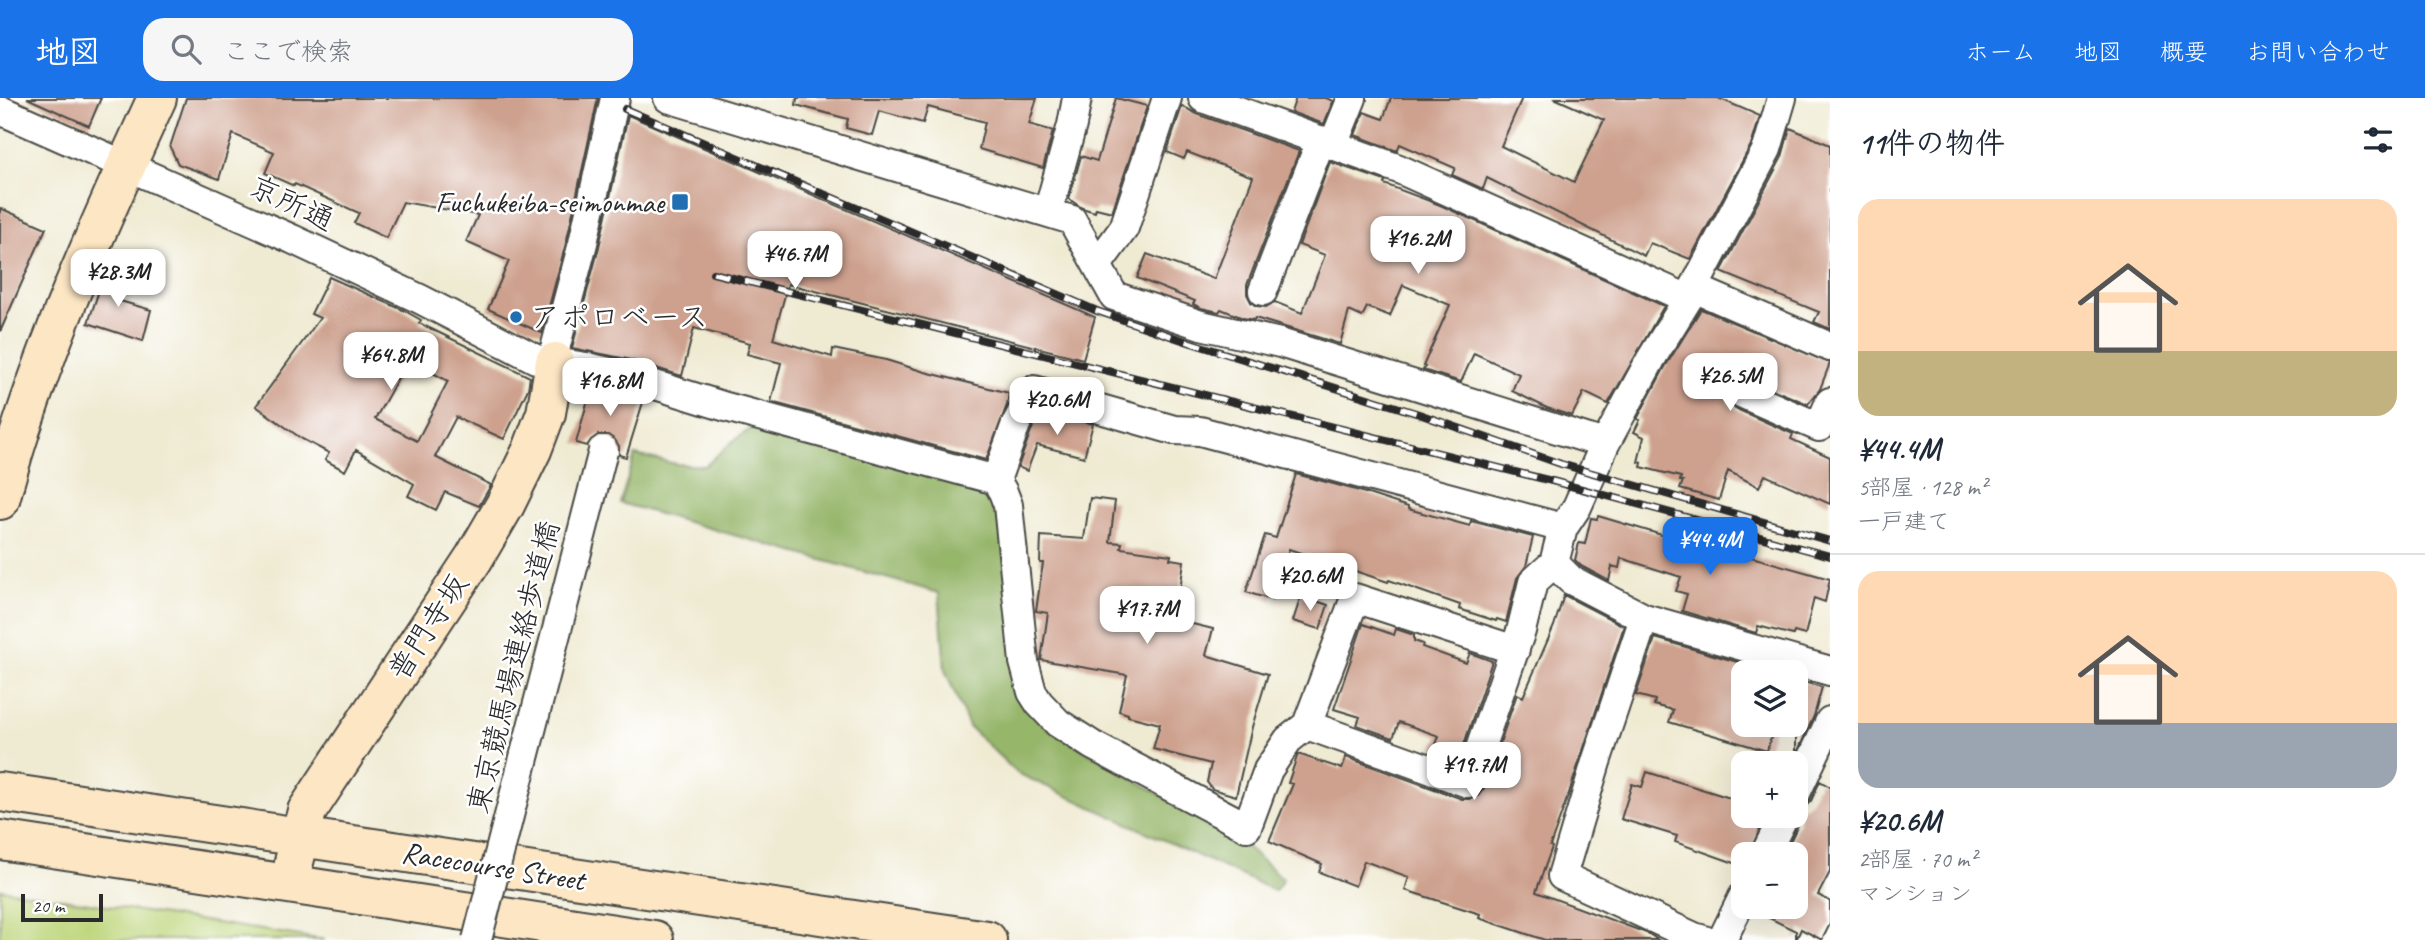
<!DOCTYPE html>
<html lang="ja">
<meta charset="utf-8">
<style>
body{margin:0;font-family:Caveat,"Klee One",sans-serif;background:#f6f6f7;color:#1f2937;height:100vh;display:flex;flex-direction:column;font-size:26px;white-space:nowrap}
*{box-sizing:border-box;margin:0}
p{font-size:23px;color:#747a83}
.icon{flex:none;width:38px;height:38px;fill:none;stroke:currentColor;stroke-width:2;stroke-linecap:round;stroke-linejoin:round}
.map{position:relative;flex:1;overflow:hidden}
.sheet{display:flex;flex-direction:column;background:#fff;width:595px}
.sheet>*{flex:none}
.buttons{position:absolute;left:1731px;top:562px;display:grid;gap:14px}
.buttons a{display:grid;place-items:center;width:77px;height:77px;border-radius:14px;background:#fff;box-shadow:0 7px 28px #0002;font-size:35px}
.scale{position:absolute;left:21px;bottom:18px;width:82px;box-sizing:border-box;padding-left:7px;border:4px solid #2b2b2b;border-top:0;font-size:19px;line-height:24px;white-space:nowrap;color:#2b2b2b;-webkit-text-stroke:5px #fff;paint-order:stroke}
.price{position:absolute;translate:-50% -60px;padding:0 16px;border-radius:14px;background:#fff;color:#222;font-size:23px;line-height:46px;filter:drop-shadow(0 2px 4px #0008)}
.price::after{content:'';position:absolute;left:50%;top:42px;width:21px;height:16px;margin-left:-10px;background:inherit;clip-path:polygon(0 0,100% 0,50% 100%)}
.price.selected{background:#1a73e8;color:#fff}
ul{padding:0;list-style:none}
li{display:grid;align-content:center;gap:14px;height:371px;padding:0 28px}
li+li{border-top:2px solid #e0e1e3}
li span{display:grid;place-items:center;height:217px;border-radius:21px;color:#555}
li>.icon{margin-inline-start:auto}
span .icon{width:126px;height:126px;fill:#fffc;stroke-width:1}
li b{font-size:30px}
h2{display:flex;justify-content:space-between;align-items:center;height:84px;padding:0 28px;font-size:30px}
header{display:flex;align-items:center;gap:42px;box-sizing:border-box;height:98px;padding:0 35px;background:#1a73e8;color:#fff}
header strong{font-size:33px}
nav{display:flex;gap:38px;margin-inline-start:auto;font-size:24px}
.search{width:490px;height:63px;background:#f6f6f7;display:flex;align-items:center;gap:18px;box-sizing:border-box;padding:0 24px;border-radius:21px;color:#747a83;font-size:26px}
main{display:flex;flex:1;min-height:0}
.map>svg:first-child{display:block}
.green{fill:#bdd57a;stroke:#748052;stroke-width:2}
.forest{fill:#96b66a;stroke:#60704a;stroke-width:2}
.building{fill:#cea18e;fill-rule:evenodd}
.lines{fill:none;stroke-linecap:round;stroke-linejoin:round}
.street-casing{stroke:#484844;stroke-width:32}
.secondary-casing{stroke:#484844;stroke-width:42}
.street{stroke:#fff;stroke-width:28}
.secondary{stroke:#fce6c4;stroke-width:38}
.rail-casing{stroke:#2b2b2b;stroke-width:8}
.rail{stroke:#fff;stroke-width:5;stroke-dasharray:16;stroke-linecap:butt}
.street-bridge-casing{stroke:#484844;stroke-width:32;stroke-linecap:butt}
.street-bridge{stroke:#fff;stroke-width:28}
.poi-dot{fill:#1f6fb2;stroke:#fff;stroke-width:2.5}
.labels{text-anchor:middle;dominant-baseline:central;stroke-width:5;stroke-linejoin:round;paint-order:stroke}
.poi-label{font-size:30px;fill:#2b2b2b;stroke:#fff;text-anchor:end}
.street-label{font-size:30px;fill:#2b2b2b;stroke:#fff}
</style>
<header>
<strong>地図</strong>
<div class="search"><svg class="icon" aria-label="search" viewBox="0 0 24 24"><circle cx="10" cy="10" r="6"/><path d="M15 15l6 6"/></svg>ここで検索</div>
<nav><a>ホーム</a><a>地図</a><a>概要</a><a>お問い合わせ</a></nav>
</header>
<main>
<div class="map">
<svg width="1830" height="842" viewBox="0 0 1830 842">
<rect width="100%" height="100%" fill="#fff"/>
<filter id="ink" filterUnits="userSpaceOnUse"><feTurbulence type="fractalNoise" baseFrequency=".0143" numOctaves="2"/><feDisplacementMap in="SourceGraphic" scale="14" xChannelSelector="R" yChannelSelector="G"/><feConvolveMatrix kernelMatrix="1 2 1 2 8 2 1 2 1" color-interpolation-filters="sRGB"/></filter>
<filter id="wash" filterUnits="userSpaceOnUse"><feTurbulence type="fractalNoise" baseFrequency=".00686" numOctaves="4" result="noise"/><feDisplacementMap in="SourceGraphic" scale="28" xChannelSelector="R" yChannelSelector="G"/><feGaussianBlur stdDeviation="1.57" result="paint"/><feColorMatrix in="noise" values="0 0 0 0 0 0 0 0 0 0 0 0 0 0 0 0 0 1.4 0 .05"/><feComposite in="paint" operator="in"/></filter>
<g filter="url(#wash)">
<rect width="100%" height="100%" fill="#efead2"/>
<path class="green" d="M0,791L325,842H0Z"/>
<path class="forest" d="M756,327L991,392L1049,631L1240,743L1283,781L1275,793L1017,675L969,629L945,572L939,495L620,405L635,357L677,366L705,368L733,343Z"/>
<g id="blocks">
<path class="building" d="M27,0H101L89,28Z
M186,0H598L567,141L542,235L488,211L509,163L466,144L478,117L403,104L386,140L354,125L359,115L295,86L294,88L265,75L274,54L233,36L219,81L178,66L170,49Z
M797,0H1037L1029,26L1053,33L1043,70L979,51L985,24L928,9L923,25L879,13L872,37L846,30L848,21L796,7Z
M1116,0L1147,8L1112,114L1096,110L1095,114L1082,110L1069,101L1081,58L1097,63Z
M1296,0H1326L1333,3L1324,26L1291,14Z
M1391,0H1522L1501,48L1574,84L1604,22L1554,0H1718L1760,18L1752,45L1690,161L1650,145L1644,158L1487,80L1483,91L1452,77L1455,70L1400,46L1397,53L1355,37L1364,14L1383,21Z
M1182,8L1197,16L1299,53L1247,187V196L1251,204L1256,208L1266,209L1275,204L1302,215L1325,157L1299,147L1330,64L1385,83L1384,86L1440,107L1664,208L1608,306L1584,294L1572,318L1547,310L1512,293L1519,276L1474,255L1461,284L1423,272L1425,269L1423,268L1450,207L1403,187L1390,218L1367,209L1362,219L1349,213L1340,246L1255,220L1254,222L1243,220L1221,211L1219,214L1201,210L1193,206L1195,203L1137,180L1147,156L1214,181L1253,79L1187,54L1184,61L1167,54Z
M628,17L1095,219L1083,261L788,186L773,241L832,259L833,251L886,262L925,274L1009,295L1007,307L986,362L771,304L781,265L747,256L750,245L694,230L682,278L627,261L572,250L599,149Z
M1790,30L1830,47V231L1814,224L1819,214L1721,174L1782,59Z
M0,110L46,130L0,234Z
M106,172L127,178L120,203L151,212L143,243L88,225Z
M329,179L403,212L421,222L419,225L530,279L528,291L504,341L456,319L435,359L491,387L479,408L445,394L436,412L408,398L414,386L356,352L345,373L325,362L329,355L302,341L256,308L320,220L311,216ZM408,262L448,283L417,343L375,321Z
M1701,211L1830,265L1820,291L1808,306L1742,279L1733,283L1728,289L1726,297L1729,305L1736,311L1793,336L1791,341L1830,359V406L1765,377L1759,389L1728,373L1719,402L1680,391L1683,383H1680L1681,379L1641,369L1642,365L1638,364L1644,339L1634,334L1640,322L1637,321L1665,269Z
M592,287L644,301L626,359L619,357V348L615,342L608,337H598L591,342L587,348L576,345Z
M1049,314L1093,326L1084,359L1037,347L1027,373L1018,369L1031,333L1040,316L1048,318Z
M1296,376L1356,392L1408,409V411L1470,428L1471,423L1533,439L1526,468L1517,480L1506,524L1497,521L1496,523L1459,511L1460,507L1389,482L1388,484L1289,451L1272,502L1246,494L1265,437L1276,440Z
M1090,400L1115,403L1110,444L1122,445L1121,450L1171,457L1170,461L1184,463L1176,522L1213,531L1206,557L1268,576L1252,629L1236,698L1212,691L1207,684L1211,666L1153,651L1160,626L1128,618V616L1119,613L1127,577L1041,562L1048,515L1036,513L1043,465H1040L1041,438L1084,441Z
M1598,418L1682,443L1683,440L1830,481L1825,504L1814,500L1805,537L1794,534L1793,537L1758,528L1756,535L1682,513L1687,496L1676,493L1681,479L1621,460L1619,470L1612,468L1609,483L1581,468L1575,462L1579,445L1585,446L1591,420L1597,421Z
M1564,497L1624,528L1569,695L1550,748L1552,749L1536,794L1649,836L1658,842H1545L1479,820L1480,816L1405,792L1409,779L1364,763L1355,788L1319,774L1322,766L1269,743L1293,686L1288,685L1298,656L1342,671L1346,659L1462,701H1470L1478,698L1484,690L1517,596L1523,599L1554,528Z
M1301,498L1328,507L1320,531L1293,523Z
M1363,526L1394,537L1396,531L1414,537V543L1423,546L1422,549L1466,565L1470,555L1492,563L1458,664L1433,655L1439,638L1399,624L1393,640L1357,627L1360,619L1334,611Z
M1655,540L1748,567L1746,574H1743V626H1775L1767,653L1669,624L1673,612L1654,607L1655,602L1636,597Z
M1796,582L1822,589L1814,618L1796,657Z
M1647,674L1743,704V718H1766L1749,756H1743V768L1675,744L1677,738L1621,721L1632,686L1642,689Z
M1820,683L1830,689V774L1818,797L1830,803V826L1822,842L1801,831L1796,842V833L1755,813L1757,808H1796V756H1784L1799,725V711L1806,708L1811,703Z"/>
</g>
</g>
<g filter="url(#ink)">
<use href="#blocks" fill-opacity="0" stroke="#484844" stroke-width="2"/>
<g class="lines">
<g class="street-casing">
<path id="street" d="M668,0L1072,122L1114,198L1201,227L1280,245L1605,346
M1203,0L1399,71L1688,201
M0,12L292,141L420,201L536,261L586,269L623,277L726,309L996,382L1016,326L1034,292L1174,332L1200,333L1563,430L1577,409L1605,346L1651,261L1688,201L1767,51L1782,0
M1333,47L1352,0
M1048,114L1072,27L1077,0
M1097,167L1124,130L1167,0
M1694,190L1830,249
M1263,193L1321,42
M555,264L556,247L583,145L615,0
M1743,296L1819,329L1830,304
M996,382L1003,394L1008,407L1024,564L1032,594L1039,605L1058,625L1092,647L1247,729L1268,672L1288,642L1307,627L1355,500L1515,552
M1554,465L1571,482L1644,520L1830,573
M1644,520L1596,664L1562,778L1694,839L1704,842
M1307,627L1468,685L1521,533L1533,484L1554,465L1563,430
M1796,695L1830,623
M1765,756L1784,718
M1722,842L1743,799"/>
</g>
<g class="secondary-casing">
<path id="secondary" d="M0,402C37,262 97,131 157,0
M0,694L987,842
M0,742L654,842
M294,764L307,713L474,460L505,407L532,352L546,315L555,264"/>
</g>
<use href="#street" class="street"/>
<use href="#secondary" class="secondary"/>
<g class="rail-casing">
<path id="rail" d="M625,11L1097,213L1185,243L1419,316L1561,366L1830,443
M713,175L1556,384L1830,458"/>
</g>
<use href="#rail" class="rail"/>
<g class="street-bridge-casing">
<path id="street-bridge" d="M477,842L603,353"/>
</g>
<use href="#street-bridge" class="street-bridge"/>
</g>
</g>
<g class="poi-dot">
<rect x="671" y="95" width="18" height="18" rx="3.5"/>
<circle cx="516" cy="219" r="7"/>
</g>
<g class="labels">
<g class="poi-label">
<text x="664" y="104">Fuchukeiba-seimonmae</text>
<text x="530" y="219" text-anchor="start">アポロベース</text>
</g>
<g class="street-label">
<text transform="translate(292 105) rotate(25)">京所通</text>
<text transform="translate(428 529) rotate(-57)">普門寺坂</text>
<text transform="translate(513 569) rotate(-76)">東京競馬場連絡歩道橋</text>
<text transform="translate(493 768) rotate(9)">Racecourse Street</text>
</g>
</g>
</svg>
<div class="buttons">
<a><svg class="icon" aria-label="layers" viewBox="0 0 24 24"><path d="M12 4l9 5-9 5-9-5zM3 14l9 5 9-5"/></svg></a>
<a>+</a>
<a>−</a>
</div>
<div class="scale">20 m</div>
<b class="price" style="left:1418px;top:178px">¥16.2M</b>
<b class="price" style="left:795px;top:193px">¥46.7M</b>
<b class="price" style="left:118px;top:211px">¥28.3M</b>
<b class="price" style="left:391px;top:294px">¥64.8M</b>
<b class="price" style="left:1730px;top:315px">¥26.5M</b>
<b class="price" style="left:610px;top:320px">¥16.8M</b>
<b class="price" style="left:1057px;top:339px">¥20.6M</b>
<b class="price selected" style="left:1710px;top:479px">¥44.4M</b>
<b class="price" style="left:1310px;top:515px">¥20.6M</b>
<b class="price" style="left:1147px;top:548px">¥17.7M</b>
<b class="price" style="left:1474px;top:704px">¥19.7M</b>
</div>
<section class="sheet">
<h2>11件の物件<svg class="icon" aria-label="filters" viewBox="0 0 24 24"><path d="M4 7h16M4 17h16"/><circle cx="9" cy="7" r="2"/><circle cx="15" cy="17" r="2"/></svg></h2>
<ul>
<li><span style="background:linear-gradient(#ffd9b3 70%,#c2b280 0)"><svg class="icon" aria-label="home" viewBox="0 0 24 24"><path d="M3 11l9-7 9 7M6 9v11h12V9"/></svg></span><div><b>¥44.4M</b><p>5部屋 · 128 m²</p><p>一戸建て</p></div></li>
<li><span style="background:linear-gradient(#ffd9b3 70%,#9aa5b1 0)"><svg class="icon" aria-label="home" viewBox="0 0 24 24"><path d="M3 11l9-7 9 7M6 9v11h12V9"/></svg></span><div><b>¥20.6M</b><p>2部屋 · 70 m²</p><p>マンション</p></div></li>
</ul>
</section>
</main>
